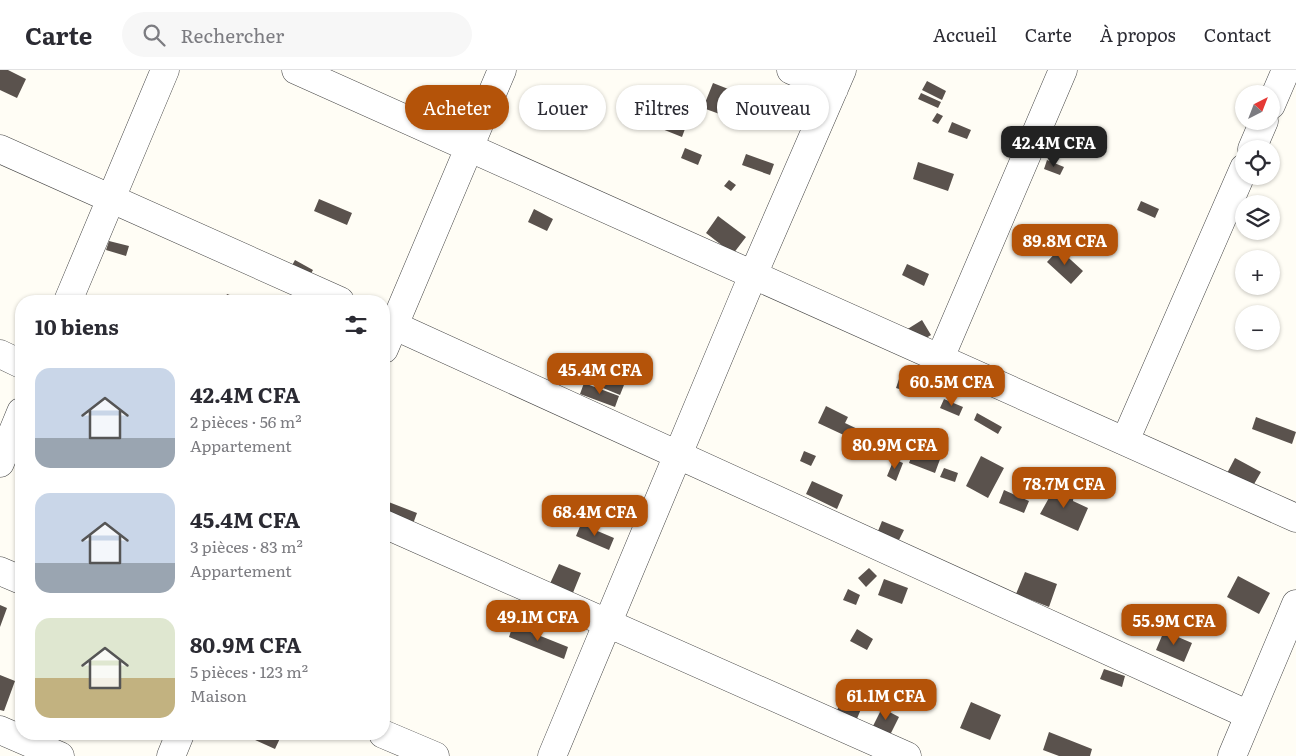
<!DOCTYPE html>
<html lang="fr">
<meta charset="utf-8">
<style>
body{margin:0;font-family:Literata,serif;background:#f7f7f7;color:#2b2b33;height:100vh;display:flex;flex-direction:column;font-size:19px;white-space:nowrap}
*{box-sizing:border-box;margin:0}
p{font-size:16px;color:#7c7c81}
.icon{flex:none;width:28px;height:28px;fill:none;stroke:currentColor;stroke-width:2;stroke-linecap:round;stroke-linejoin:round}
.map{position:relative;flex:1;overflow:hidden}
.drawer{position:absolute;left:15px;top:225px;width:375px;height:445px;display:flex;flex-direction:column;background:#fff;border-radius:20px;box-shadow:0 1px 4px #0004}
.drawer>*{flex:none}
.hud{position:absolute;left:405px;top:15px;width:475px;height:45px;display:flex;gap:10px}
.needle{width:32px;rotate:42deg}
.tools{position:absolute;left:1235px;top:15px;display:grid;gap:10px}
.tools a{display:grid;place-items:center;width:45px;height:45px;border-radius:50%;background:#fff;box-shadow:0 1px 4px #0004;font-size:25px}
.price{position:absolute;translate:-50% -42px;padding:0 11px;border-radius:10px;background:#b45309;color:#fff;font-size:16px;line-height:32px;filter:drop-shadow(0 1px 2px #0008)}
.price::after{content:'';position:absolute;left:50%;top:30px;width:15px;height:11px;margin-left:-8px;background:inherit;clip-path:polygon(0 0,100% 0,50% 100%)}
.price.selected{background:#222;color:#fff}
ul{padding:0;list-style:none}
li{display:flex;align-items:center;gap:15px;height:125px;padding:0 20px}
li span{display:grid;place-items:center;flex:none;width:140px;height:100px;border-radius:15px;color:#555}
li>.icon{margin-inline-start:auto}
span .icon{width:60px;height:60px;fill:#fffc;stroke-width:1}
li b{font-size:21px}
h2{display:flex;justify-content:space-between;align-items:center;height:60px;padding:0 20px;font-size:21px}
.chip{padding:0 18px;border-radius:22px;background:#fff;box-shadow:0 1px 4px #0004;font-size:18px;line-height:45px}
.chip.selected{background:#b45309;color:#fff}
header{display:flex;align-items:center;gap:30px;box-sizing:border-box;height:70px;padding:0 25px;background:#fff;border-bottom:1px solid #e1e1e2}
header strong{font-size:24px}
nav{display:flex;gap:28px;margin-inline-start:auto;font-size:18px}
.search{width:350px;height:45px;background:#f7f7f7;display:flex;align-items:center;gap:12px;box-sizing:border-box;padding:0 18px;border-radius:28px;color:#7c7c81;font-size:19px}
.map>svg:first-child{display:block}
.building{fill:#5a524d}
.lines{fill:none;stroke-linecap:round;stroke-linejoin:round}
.minor-casing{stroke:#444;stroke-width:29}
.minor{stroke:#fff;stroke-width:28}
</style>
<header>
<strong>Carte</strong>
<div class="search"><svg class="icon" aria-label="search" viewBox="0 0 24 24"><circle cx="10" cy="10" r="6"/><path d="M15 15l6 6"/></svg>Rechercher</div>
<nav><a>Accueil</a><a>Carte</a><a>À propos</a><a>Contact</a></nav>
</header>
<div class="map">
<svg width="1296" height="686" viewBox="0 0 1296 686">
<rect width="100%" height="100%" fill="#fffdf5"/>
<path class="building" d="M0,0H8L26,9L17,28L0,20Z
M927,11L946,21L942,30L922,20Z
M713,13L746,26L736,50L703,38Z
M921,23L941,32L938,38L918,29Z
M664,38L689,48L682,67L657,57Z
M937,43L943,46L938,54L932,51Z
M952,52L971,60L967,69L948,62Z
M685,78L702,85L698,95L681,88Z
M746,84L774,94L770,105L742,95Z
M1047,90L1064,97L1060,105L1044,99Z
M918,92L954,104L948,121L913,109Z
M729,110L736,115L731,121L724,116Z
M319,129L352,143L347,155L314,141Z
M1141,131L1159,139L1155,148L1137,140Z
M534,139L553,149L547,161L528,152Z
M718,146L746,167L733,184L706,163Z
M109,171L129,176L126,186L106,180Z
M1059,179L1083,201L1071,214L1047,192Z
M295,190L313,200L308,209L290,199Z
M907,194L929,204L924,216L902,205Z
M227,224L246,231H224Z
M922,250L931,265L915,275L906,260Z
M590,301L624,315L620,325L586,311Z
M899,309L921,316L918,325L896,318Z
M584,313L619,326L615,337L580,324Z
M944,329L963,337L959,346L940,338Z
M826,336L848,347L845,353L868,364L863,374L818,353Z
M977,343L1002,357L998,364L974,350Z
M1256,347L1296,362L1292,374L1252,359Z
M921,360L947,370L935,403L909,393Z
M804,381L816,386L811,396L800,391Z
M981,386L1004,398L988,428L966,416Z
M1235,388L1261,402L1250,421L1225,407Z
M894,389L903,393L896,411L887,406Z
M944,398L958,403L955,412L940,407Z
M812,411L843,425L837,439L806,424Z
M1055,417L1074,423L1073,431L1088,438L1078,461L1040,444Z
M1004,420L1029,431L1024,443L999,433Z
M386,431L417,443L410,462L384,452V438Z
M882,451L904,460L899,470L878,461Z
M581,454L614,468L609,480L576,466Z
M559,494L581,503L570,530L547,520Z
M869,498L877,506L866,517L858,508Z
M1025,502L1057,514L1049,537L1016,524Z
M1238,506L1270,523L1259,544L1227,527Z
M884,509L908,518L902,534L878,525Z
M848,519L860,525L856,535L843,530Z
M0,535L7,538L0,557Z
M513,555L568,577L564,589L509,567Z
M857,559L873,569L867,580L850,571Z
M1164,561L1192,573L1184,592L1156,580Z
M1104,599L1125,606L1122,617L1100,609Z
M0,605L15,611L4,641L0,640Z
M841,631L861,639L856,651L836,643Z
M971,632L1001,645L990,670L960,658Z
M882,638L899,647L890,665L873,656Z
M1049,662L1092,679L1090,686H1059L1043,680Z
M256,664H282L275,679L253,669Z"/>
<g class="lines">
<g class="minor-casing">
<path id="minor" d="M296,0L1296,448
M791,0L834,19
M1271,35L1286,0
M0,79L340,231
M1252,79L1264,51
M68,231L165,0
M384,251L1249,645
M384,279L502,0
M0,284L21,294
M940,288L1063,0
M1125,371L1244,98
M0,393L21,342
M384,454L907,686
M0,501L21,510
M0,660L60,686
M383,664L435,686
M171,686L180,664
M552,686L753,205L842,0
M1232,686L1296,534"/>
</g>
<use href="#minor" class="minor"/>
</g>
</svg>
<div class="tools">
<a><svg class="needle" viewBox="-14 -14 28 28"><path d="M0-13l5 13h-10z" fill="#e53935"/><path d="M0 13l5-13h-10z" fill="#7c7c81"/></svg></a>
<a><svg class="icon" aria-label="locate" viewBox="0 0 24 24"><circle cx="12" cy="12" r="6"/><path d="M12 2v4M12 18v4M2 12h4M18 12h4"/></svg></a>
<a><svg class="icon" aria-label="layers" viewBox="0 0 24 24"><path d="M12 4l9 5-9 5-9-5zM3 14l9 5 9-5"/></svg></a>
<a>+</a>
<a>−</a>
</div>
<b class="price selected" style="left:1054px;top:98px">42.4M CFA</b>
<b class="price" style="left:1065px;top:196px">89.8M CFA</b>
<b class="price" style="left:600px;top:325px">45.4M CFA</b>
<b class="price" style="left:952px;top:337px">60.5M CFA</b>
<b class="price" style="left:895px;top:400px">80.9M CFA</b>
<b class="price" style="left:1064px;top:439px">78.7M CFA</b>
<b class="price" style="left:595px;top:467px">68.4M CFA</b>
<b class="price" style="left:538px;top:572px">49.1M CFA</b>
<b class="price" style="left:1174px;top:576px">55.9M CFA</b>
<b class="price" style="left:886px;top:651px">61.1M CFA</b>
<div class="hud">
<a class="chip selected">Acheter</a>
<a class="chip">Louer</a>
<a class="chip">Filtres</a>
<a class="chip">Nouveau</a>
</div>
<section class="drawer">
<h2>10 biens<svg class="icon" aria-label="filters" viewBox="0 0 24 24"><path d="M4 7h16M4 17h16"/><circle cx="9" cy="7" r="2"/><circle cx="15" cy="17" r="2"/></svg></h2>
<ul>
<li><span style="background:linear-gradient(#c9d6e8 70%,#9aa5b1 0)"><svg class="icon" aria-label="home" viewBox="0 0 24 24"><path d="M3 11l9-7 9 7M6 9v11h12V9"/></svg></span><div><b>42.4M CFA</b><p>2 pièces · 56 m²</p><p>Appartement</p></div></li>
<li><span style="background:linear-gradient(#c9d6e8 70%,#9aa5b1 0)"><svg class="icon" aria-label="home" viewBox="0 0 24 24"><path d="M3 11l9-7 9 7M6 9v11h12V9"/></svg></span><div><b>45.4M CFA</b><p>3 pièces · 83 m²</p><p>Appartement</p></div></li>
<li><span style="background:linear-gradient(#dfe7d0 60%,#c2b280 0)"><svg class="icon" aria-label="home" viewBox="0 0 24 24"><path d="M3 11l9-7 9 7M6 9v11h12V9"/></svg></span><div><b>80.9M CFA</b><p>5 pièces · 123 m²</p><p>Maison</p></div></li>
</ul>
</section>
</div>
